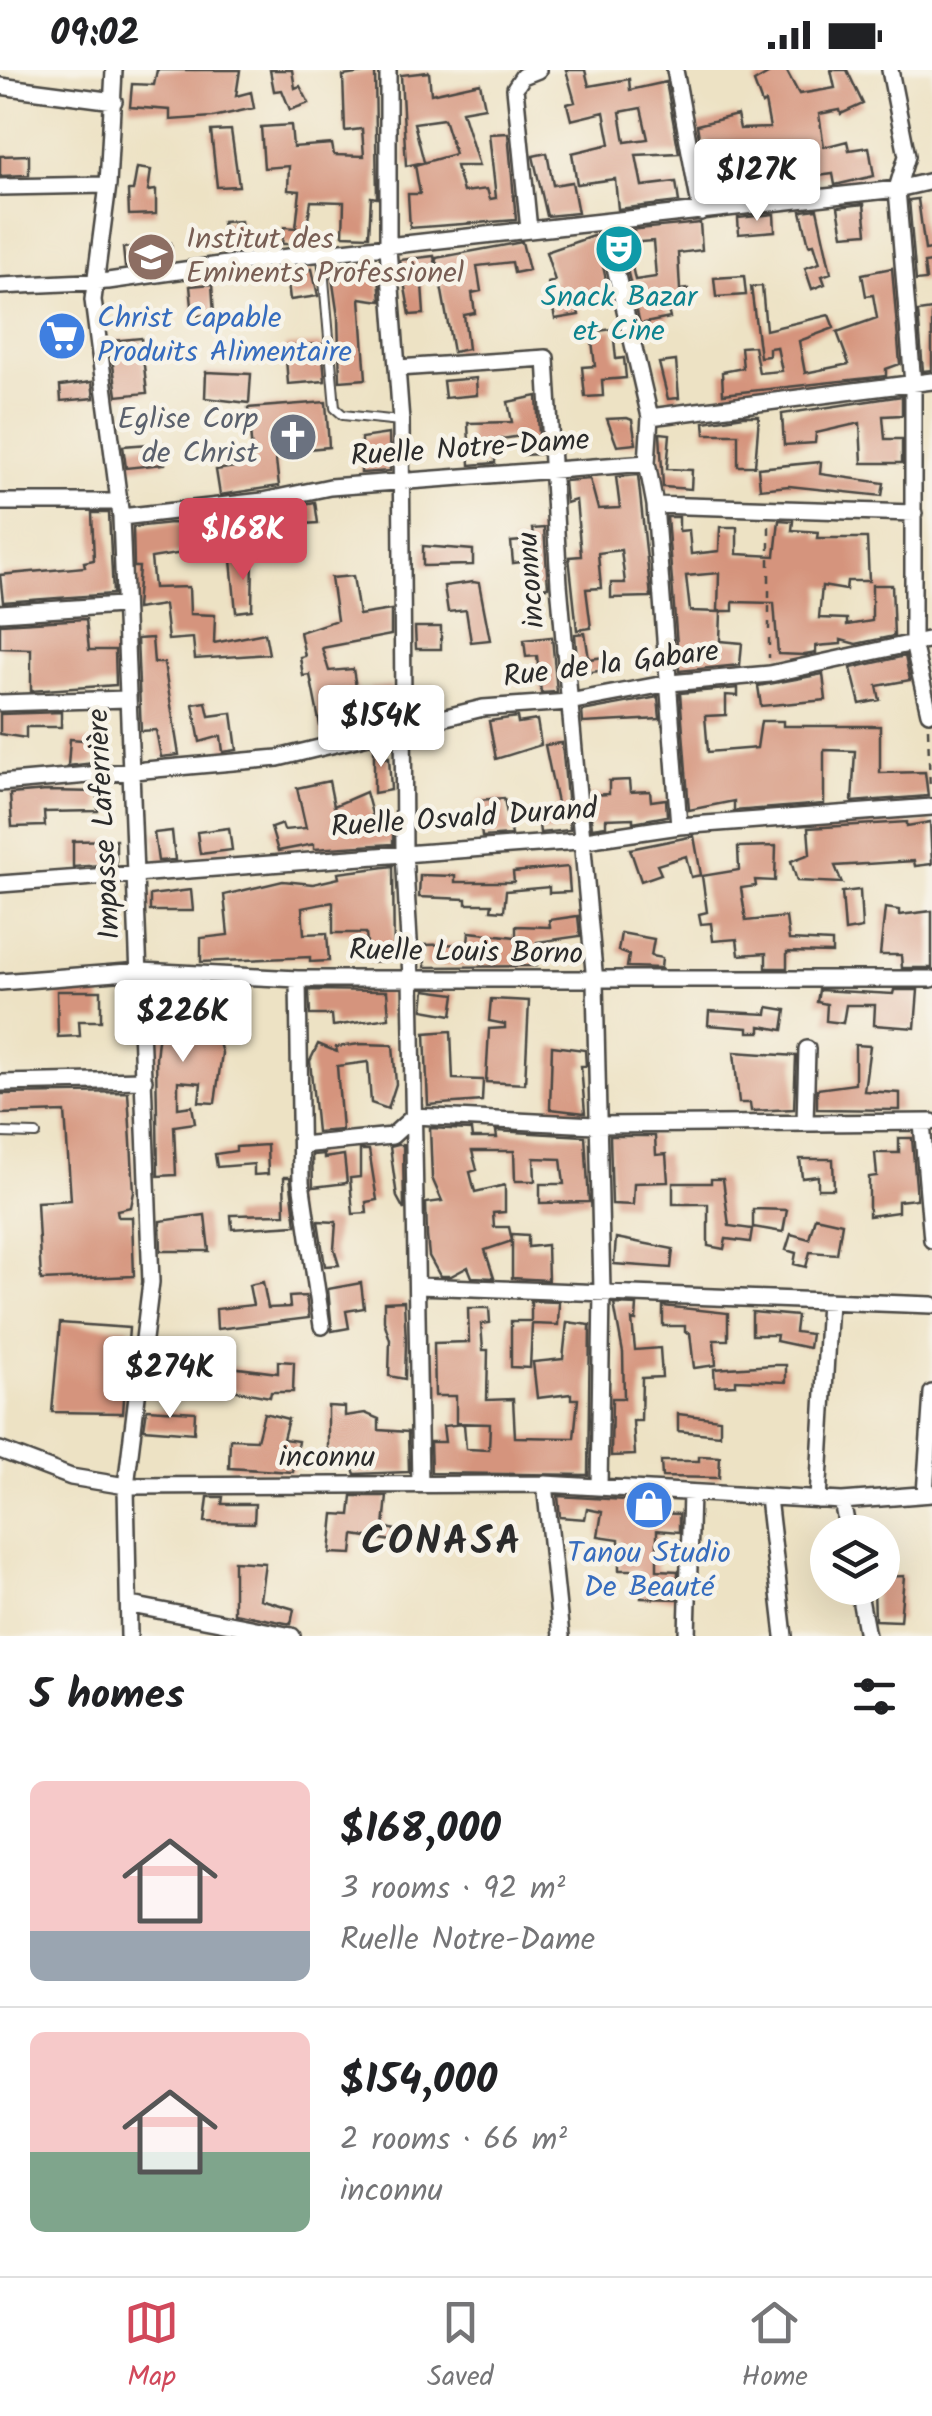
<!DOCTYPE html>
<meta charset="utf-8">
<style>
body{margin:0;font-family:Kalam,sans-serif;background:#f6f6f6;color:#202124;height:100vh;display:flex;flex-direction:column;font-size:38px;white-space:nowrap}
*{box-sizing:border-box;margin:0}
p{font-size:32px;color:#757577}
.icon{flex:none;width:55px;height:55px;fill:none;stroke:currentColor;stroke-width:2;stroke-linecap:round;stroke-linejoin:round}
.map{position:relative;height:1566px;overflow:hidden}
.details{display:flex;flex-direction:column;background:#fff;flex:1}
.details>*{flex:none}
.fabs{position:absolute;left:810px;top:1445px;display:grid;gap:20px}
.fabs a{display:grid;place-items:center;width:90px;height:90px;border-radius:50%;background:#fff;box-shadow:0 10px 40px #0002;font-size:50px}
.price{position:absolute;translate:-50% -85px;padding:0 22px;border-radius:10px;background:#fff;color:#222;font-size:32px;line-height:65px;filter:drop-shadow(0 2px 5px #0008)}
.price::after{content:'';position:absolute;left:50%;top:60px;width:30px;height:22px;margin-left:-15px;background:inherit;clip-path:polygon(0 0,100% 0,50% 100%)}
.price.current{background:#d1495b;color:#fff}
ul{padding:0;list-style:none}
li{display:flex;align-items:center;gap:30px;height:250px;padding:0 30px}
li+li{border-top:2px solid #e0e0e0}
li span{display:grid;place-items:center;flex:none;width:280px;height:200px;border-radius:15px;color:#555}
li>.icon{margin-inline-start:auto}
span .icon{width:120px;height:120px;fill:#fffc;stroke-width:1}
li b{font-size:42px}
h2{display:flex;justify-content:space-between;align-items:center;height:120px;padding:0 30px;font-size:42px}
.status{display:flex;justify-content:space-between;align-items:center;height:70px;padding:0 50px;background:#fff;direction:ltr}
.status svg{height:28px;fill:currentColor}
.dock{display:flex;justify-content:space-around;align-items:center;height:140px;border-top:2px solid #e0e0e0;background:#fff;font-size:28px;color:#757577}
.dock a{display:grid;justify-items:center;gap:5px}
.dock .current{color:#d1495b}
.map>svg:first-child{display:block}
.building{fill:#d5947d;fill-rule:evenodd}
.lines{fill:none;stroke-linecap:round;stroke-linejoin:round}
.lane-casing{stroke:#484642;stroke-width:12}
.street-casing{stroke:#484642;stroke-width:20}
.path{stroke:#484642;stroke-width:2.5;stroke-dasharray:8 8;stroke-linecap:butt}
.lane{stroke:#fff;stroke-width:8}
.street{stroke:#fff;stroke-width:15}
.labels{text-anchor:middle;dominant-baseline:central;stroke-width:9;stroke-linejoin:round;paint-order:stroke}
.education-label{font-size:30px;fill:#785e54;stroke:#f7f3e8;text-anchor:start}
.culture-label{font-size:30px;fill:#0d838f;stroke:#f7f3e8}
.shop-label{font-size:30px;fill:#366cbe;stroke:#f7f3e8;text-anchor:start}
.worship-label{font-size:30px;fill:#5b616d;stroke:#f7f3e8;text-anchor:end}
.street-label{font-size:30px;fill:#2b2b2b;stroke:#f7f3e8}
.district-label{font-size:40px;font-weight:bold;letter-spacing:2.5px;fill:#2b2b2b;stroke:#f7f3e8}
</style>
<div class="status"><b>09:02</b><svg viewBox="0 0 49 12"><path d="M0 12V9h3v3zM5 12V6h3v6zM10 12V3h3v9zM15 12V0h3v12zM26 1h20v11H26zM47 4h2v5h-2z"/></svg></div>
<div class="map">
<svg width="932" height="1566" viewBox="0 0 932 1566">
<rect width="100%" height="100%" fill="#f7f3e8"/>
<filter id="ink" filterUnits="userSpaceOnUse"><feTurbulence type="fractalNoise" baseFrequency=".01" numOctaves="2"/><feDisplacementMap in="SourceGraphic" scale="20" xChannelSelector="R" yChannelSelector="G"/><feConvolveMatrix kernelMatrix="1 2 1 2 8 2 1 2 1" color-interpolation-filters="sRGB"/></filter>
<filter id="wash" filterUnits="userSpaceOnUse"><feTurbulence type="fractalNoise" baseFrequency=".0048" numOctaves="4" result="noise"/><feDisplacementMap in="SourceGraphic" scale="40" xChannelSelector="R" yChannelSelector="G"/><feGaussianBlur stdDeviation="2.25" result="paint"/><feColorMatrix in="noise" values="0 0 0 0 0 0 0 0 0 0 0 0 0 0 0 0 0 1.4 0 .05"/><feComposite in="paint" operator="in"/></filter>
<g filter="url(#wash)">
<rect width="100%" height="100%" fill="#ede2c4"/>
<g id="blocks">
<path class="building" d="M157,0H240L236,26L251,22L254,38L213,47L170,50V40L130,37L132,14L154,15Z
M270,0H292L295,18L300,16L309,33L290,40L282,20L274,21Z
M566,0H585L589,16L629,9L630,20L666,12L679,83L636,85L642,116L676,112L679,132L618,139L615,109L577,114L572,83L610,74L604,42L571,50L567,34L575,32ZM641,38L648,69L625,72L620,42Z
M775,0H786L799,24L835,18L831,0H847L863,34L841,44L840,40L819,44L824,77L847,71L849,80L869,77L874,106L835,115L833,104L781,111L782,121L716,127L708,72L700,74L697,55L737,45L740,59L770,58L765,32L762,34L754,12Z
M375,1L377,128L371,127L369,166L343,165L344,132L311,131L304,174H282L284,157L296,158L300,121L288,120L289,96L264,98L261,57L291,55L293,77L332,74L334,85L364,86L362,59L345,61L343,6Z
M429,2L431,24L480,13L485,37L462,41L479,96H456L463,122L487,119L490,129L496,128L489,64L508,63L516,150L410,158L408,124H420L415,95L455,84L444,49L414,53L424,92L406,96L401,5Z
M231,60L239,116L217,117L211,61Z
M547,83L553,115L572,112L578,143L547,146L533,86Z
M29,85V105L0,106V86Z
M137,98L151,100L148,121L156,120V144L129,145L128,121H133Z
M918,129L925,180L932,179V192L924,193L926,210L916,211L909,130Z
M864,134L867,163L843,165L838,137Z
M817,139L831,203L822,206L825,214L812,219L805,198L820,193L814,174L809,175L801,141Z
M774,144L775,161L739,164L738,148Z
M241,151L243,179L226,180L222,152Z
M700,153L702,180L678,183L680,220L688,219L690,234L667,237L670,248L640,254L618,161ZM653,171L656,207L635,210L627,173Z
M596,165L609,223L576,228L579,245L555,249L548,213L555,211L546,182Z
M522,172L529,200L514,203L512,192L477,196L481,221L472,223L475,243L464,245L468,279L453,282L436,188Z
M171,173L172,190L125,197L123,178Z
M434,186L436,198L421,199L424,244L410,245L400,190Z
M367,194L378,195L381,231L360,228L366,309L340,311L338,247L331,200Z
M892,198L900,294L886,299V306L723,324L722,302L743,298L741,277L754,276L759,303L782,301L777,277L769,278V286L760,287L751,217L762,216L766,260L829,245L834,258L799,271L805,303L849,294L837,262L877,248L873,225L866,226L862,204Z
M312,199L318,226L290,230L287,203Z
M744,206L746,225L716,227L714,208Z
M212,214L214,245L193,246L190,216Z
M932,240V300L923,301L918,242Z
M613,259L616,289L624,288L626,308L602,310L603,326L585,327L582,297L595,296L591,262Z
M141,268L147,323L117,326L110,271Z
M322,274L325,311L288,314L285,276Z
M676,291L679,328L668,329L659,293Z
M206,302L251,304L249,333L205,328Z
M476,308L477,325L445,328L443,311Z
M92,312L94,328L61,331L60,316Z
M537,326L540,384L523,385L521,366L495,370V393L470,395L468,353L512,352L508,332Z
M902,326V345L883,346L885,369H902V393H862L860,353L816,363L815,373L784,375L782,344Z
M326,332L329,377L275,382L279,416L220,425L216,400L253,394L248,338Z
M744,346H759L755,396H738V364H705L704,352Z
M627,348L632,350L636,374L617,376L607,349Z
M660,363L670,364L667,399L692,400L691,419L663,417Z
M389,364L390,401L361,403V368Z
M163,373L165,394L126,398L123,376Z
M821,392L820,404L884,413L882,426L789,416L760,419L758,398Z
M638,405L651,527L611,528V513H625L621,480L598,483L601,518L586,519L591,558L577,560L569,487L581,486L576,430L566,433L564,411L590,409L598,439L620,438L616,407Z
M315,432L318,453L256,457L255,443Z
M92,443H109L113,524L3,532L0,505L85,497L84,492L94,490Z
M667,447H679V461L689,460L691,484L719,481L720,457H737V484L775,486L779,450L793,451L792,460L818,462L817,468H867L869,511H847L846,520L822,516L819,548L847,549V555L872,551V515H892L894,566L856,574L841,570V574L816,576V583L805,585L778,584L774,533L733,532V541H718L719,503L686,506L690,541L721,542L720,571L742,573L740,595L679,601Z
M171,453L200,455L202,480L151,488L154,518L189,517L190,544L215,545L214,573L265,563L269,584L195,589L193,568L168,570L164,535L136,539L139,497H134L133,457Z
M544,458L548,517L532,519L530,491L513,493L511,472L534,470L532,459Z
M423,476L473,480V495L423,496Z
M253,487L252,540L236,542L231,490Z
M353,506L359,545L391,540V565L322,578L329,601L353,599L357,623L331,625L338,662L322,666L310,605L303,606L300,587L305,586L300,562L337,550L331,508Z
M473,512L479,513L490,570L471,572L466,540L448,542L444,516Z
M86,549L89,580H115L116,615L31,621V579L0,578V554Z
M415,557H441V579H416Z
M585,563L589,589L605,587L606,600L578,604L575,564Z
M552,567L557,622L541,623L537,586L526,587L524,570Z
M152,568L154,593H164L179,685L161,687L156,660L141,661L137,569Z
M905,586L910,610L877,616L880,630L860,634L851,598Z
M823,604L826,630L761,636L758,616Z
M391,616L392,649L375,652L370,618Z
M738,618V626L726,625V645L705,646L708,682L757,678L761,651H783V656H880V703L925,702L928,726L852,732L855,681L824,680V734L734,741V731L689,740L680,623Z
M658,627L660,649L583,653L582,641Z
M206,632L209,646L232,643L237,680L223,682L221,666L200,672L193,634Z
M61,642V657H26V668L0,664V644Z
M517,647L518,653L537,650L541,675L496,689L489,651Z
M70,669L95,671L94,693L68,696Z
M562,673L570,760L540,763L538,746L559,743L545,675Z
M383,674L385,688L389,687L391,720L374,723V676Z
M629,710L630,722L650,721L651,731L666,729L667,746L633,752V748L606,749V756L592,758L589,725L609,724V711Z
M329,711L334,736L366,722L375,755L393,754V774L314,779V774L278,781L271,758L282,754L284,760L306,758L297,718Z
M47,721L98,722V741L44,742L45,756L12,757L10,724Z
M504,728L511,765L482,767L478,730Z
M907,752V756L930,752L932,794L915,796L914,791L835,796L842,813L797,811L791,791L810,784L808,758Z
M229,758L232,780L200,784L197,762Z
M172,761L175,790L158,791L154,763Z
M694,766L701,805L691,807L686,786L657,795L661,804L641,811L630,779Z
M116,770V794L73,797V771Z
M776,776L775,811L755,810L756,816L741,818L746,851L786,847L789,870L832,872V883L787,882V898H766V883L739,885L737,869L713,871L711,853L701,854L699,844L707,842L702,806L739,800L738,777Z
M393,796L394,890L369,892L366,863H333V832L302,838L304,864L327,863L329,891L310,892V887L201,892V868L228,865L224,825L283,811L313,814L339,808L338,803Z
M568,797L570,822L549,823V817L506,821L504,841L491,840L492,834H466V829L419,827L420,805L455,806V812H514L513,802Z
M191,820L193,841H150V825Z
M860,820L862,858L845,861L842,822Z
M885,838L899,840V845L932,841V898H902L901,885H880Z
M578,846L580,866L537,872V896L425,897L424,875L468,874L469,862L516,867V856L550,857L549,850Z
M621,863L654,869L651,886L662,888L661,898L627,897L629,885L618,881Z
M164,916H199L198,940L218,943L216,963L222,983L215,1033L199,1032L201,1013L178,1011V1038L192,1036L195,1053L174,1056L176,1105L158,1106L156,988Z
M309,920L387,921L389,948L333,956L332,945H310Z
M425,920L455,924L452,945L423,940Z
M819,920L893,924L894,920H918L915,958L874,955L875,935H846L843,953L826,951L827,934L817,932Z
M57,921H101V951H79L80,966L58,967Z
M491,929L529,931L525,1014L486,1012L489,959L505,958V954L489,951Z
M768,937L786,940L783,960L760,956V962H748V958L708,955L709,941L767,944Z
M451,961L453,1009L483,1010L482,1031L428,1035L425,963Z
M318,974L337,982L336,977L360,974L393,975L396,1014L388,1039L371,1033L368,992L337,996L342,1060L317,1062L310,991Z
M855,975L870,976L864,1021L900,1023V1040L817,1039V1019L855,1014Z
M552,976L585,980L586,996H581L585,1043L550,1039Z
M734,982L796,986L794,1039L751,1041L750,1033H739Z
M128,1022L134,1122L131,1137L117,1140L118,1147H132L134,1206L41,1210L37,1132L71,1130L65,1042L0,1044V1024Z
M430,1058L471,1060L472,1068H497L496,1061L585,1066L589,1132L540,1133V1114H564L561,1089L534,1088L535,1111H515L514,1081H472L477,1100L470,1102L475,1122L505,1115V1142L493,1143L494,1157H509L512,1171L485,1180L494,1208L472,1207L468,1197L451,1206H440L429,1186L427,1166L426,1133L442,1131L432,1108Z
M610,1066H655L656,1085L666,1084L668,1112L634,1113L633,1135L612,1134Z
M899,1068H912L917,1129L898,1131V1142L869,1146V1107L877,1106L875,1083H899Z
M267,1075L268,1104L254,1105V1094L217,1097L215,1084L236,1081V1077Z
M398,1075H403L404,1140L397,1127L390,1077Z
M360,1080H369L377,1130L366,1132L367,1143L353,1144L350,1108L360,1107Z
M324,1084V1088L344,1085L347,1113L313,1117L312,1085Z
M800,1089H833L834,1119H818V1106L802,1108Z
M284,1107H290L296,1155L232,1159L231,1145L285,1144Z
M711,1109H723L729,1156L752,1159L750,1172L726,1169L724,1179L708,1176V1134H673V1113H711Z
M753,1139L787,1140L783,1162L753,1157Z
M205,1145L209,1181H161L160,1151Z
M815,1147L842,1153L837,1184L810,1182L806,1197L794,1194L796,1183L786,1180L791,1164L809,1169Z
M318,1151L336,1152L334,1179L339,1195L325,1196Z
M512,1164L528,1165V1177L547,1175L548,1210L512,1208Z
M616,1168L673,1179L671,1198L614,1194Z
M263,1212L268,1238L290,1237L289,1227L306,1226L309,1248L217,1259L216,1239L253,1235L249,1215Z
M361,1213L364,1238L346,1241L349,1258L332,1261L328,1219Z
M404,1231L406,1272L405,1309L389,1306L390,1270L384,1251V1232Z
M531,1231L559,1232L558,1255L532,1254L530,1298L511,1297V1251H531Z
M614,1234L637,1235L636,1251L632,1250L635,1280L660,1278L662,1307L642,1308L641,1351H633L635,1385L611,1386L612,1328H624L623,1283Z
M663,1236L728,1243V1270H714L716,1295L694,1298L690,1263L685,1262V1256H663Z
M468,1238H489L490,1253L481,1254L483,1280H488L487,1330L513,1329L515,1367L574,1368L578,1329H571V1324L537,1328L533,1292L563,1289L567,1252L590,1255L588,1405L431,1403L430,1372H445L443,1356L464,1354L466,1379L489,1380L490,1354L456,1353V1326H435L434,1273L469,1272Z
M752,1242L797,1246L795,1262L811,1264L809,1278L776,1271L777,1265H752Z
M60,1253L129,1258L123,1343L52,1342Z
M278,1291L294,1292L293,1322H271L270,1327L210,1316L214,1295L278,1303Z
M773,1295H786V1312L736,1310V1315L715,1316L714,1299Z
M328,1336L345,1337V1346L365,1343L379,1349V1360L408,1362L409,1402L355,1404L350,1391L328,1390Z
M147,1339L195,1342L194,1363L144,1359Z
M264,1343L288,1349L283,1369L298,1371L293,1402L229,1398L230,1369L257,1370Z
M678,1344L720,1349V1365L678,1361Z
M699,1386L720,1387L719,1408L662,1407L661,1391H699Z
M352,1426H387L384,1457L395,1460L392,1471L354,1465L352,1484L330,1483L334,1444L350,1445Z
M558,1426L660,1432L659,1443L679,1444V1462L657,1460V1500L678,1501L677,1529L641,1528L643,1513L635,1512L639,1500H619V1469L598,1466L602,1442L587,1439L585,1449L560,1447Z
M208,1427H223L222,1434H255L254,1453L205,1452Z
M234,1491L265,1493L260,1529L294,1539L291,1554L234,1543Z
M904,1506L900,1551L875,1550L874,1518H882V1507Z"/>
</g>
</g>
<g filter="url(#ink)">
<use href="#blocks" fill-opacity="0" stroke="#484642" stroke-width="2.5"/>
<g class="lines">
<g class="lane-casing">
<path id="lane" d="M322,186L335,338L343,345L400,351
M0,1063L36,1064"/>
</g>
<g class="street-casing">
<path id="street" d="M114,0L108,115L93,230L121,447L151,1212L126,1416L129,1566
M388,0V178L401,351L404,781L411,907L420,1415
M675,0L701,142
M890,0L907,86L897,119L913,314V573L929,643
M0,16L114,31
M0,117L108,115
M605,154L650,347L647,393L655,435L679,756
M529,160L515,18L523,6L538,0
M0,216L108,211L234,193L897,119L932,111
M398,298L546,288L559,514L595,912L602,1221L599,1417
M650,347L932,311
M0,432H119
M655,435L914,443
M121,447L263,431L330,417L647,393
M0,543L121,535
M0,633L127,629
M0,713L278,688L483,638L569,632L670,613L770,604L932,569
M0,814L579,771L679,756L932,737
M298,909L301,1112L322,1256
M0,912L141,901L298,909H932
M0,1013L144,1010
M805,1053L807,979
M922,1053L932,1170
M301,1075L392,1066L414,1046L595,1055L932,1052
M418,1216L932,1235
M0,1380L71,1407L126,1416L545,1414L842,1431L932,1424
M545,1414L561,1566
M925,1424L932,1323
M768,1428L784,1566
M818,1430L829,1231
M842,1431L848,1462
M858,1518L867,1566
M131,1535L292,1566
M687,1566L691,1423"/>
</g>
<path class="path" d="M769,456V588
M928,658L930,720"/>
<use href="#lane" class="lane"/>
<use href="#street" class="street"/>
</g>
</g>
<defs>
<g id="theatre-disc" transform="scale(2.5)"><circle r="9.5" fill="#0f9aa8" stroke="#f7f3e8"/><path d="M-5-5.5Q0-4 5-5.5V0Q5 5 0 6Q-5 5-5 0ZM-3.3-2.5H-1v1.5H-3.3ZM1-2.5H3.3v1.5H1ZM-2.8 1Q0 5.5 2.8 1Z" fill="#fff"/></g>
<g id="university-disc" transform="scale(2.5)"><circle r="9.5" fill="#8d6e63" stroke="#f7f3e8"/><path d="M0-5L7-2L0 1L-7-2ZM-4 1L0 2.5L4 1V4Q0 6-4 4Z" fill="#fff"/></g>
<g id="supermarket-disc" transform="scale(2.5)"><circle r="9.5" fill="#3f7fe0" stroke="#f7f3e8"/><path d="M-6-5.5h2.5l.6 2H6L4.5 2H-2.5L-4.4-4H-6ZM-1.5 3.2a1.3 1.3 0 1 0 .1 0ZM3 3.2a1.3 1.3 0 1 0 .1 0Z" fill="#fff"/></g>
<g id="church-disc" transform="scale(2.5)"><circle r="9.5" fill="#6b7280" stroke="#f7f3e8"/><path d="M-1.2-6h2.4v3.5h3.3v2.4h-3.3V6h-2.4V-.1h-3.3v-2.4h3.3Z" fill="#fff"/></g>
<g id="shop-disc" transform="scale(2.5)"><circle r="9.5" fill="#3f7fe0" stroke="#f7f3e8"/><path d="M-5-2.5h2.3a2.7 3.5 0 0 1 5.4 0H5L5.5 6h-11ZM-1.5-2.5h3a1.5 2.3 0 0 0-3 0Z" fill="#fff"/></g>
</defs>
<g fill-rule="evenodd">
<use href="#theatre-disc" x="619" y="179"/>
<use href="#university-disc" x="151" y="187"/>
<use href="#supermarket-disc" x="62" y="266"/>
<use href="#church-disc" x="293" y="367"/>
<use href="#shop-disc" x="649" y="1435"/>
</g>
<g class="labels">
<g class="education-label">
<text x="186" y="170">Institut des<tspan x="186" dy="34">Eminents Professionel</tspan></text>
</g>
<g class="culture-label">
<text x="619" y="228">Snack Bazar<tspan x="619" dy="34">et Cine</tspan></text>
</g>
<g class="shop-label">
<text x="97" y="249">Christ Capable<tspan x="97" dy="34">Produits Alimentaire</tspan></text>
<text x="649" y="1484" text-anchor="middle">Tanou Studio<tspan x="649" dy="34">De Beauté</tspan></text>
</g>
<g class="worship-label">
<text x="258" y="350">Eglise Corp<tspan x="258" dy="34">de Christ</tspan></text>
</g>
<g class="street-label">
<text transform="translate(470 379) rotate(-4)">Ruelle Notre-Dame</text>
<text transform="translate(532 510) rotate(-94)">inconnu</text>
<text transform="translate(611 595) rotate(-7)">Rue de la Gabare</text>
<text transform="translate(464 749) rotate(-4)">Ruelle Osvald Durand</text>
<text transform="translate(105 754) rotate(-93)">Impasse Laferrière</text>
<text transform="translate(466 883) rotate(1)">Ruelle Louis Borno</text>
<text x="327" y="1388">inconnu</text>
</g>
<g class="district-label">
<text x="442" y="1473">CONASA</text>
</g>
</g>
</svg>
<div class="fabs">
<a><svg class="icon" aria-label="layers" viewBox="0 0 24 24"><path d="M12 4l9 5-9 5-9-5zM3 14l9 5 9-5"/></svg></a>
</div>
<b class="price" style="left:757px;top:154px">$127K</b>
<b class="price current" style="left:243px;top:513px">$168K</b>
<b class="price" style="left:381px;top:700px">$154K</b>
<b class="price" style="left:183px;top:995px">$226K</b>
<b class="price" style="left:170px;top:1351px">$274K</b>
</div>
<section class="details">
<h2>5 homes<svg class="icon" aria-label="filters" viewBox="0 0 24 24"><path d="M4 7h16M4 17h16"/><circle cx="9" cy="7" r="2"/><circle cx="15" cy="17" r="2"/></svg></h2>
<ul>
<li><span style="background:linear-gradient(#f6c9c9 75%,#9aa5b1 0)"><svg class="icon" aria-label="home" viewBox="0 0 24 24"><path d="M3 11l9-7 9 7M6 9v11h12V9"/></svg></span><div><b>$168,000</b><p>3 rooms · 92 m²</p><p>Ruelle Notre-Dame</p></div></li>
<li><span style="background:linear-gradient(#f6c9c9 60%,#7fa58c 0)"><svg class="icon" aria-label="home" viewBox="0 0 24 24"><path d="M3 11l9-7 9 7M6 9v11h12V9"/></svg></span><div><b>$154,000</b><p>2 rooms · 66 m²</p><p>inconnu</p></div></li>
</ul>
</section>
<nav class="dock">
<a class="current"><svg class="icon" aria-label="map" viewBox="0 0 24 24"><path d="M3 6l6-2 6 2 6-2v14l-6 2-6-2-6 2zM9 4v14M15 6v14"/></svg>Map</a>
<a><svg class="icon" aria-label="saved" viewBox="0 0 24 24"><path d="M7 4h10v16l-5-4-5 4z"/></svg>Saved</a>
<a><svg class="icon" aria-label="home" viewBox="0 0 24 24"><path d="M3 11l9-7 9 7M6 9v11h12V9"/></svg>Home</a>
</nav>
